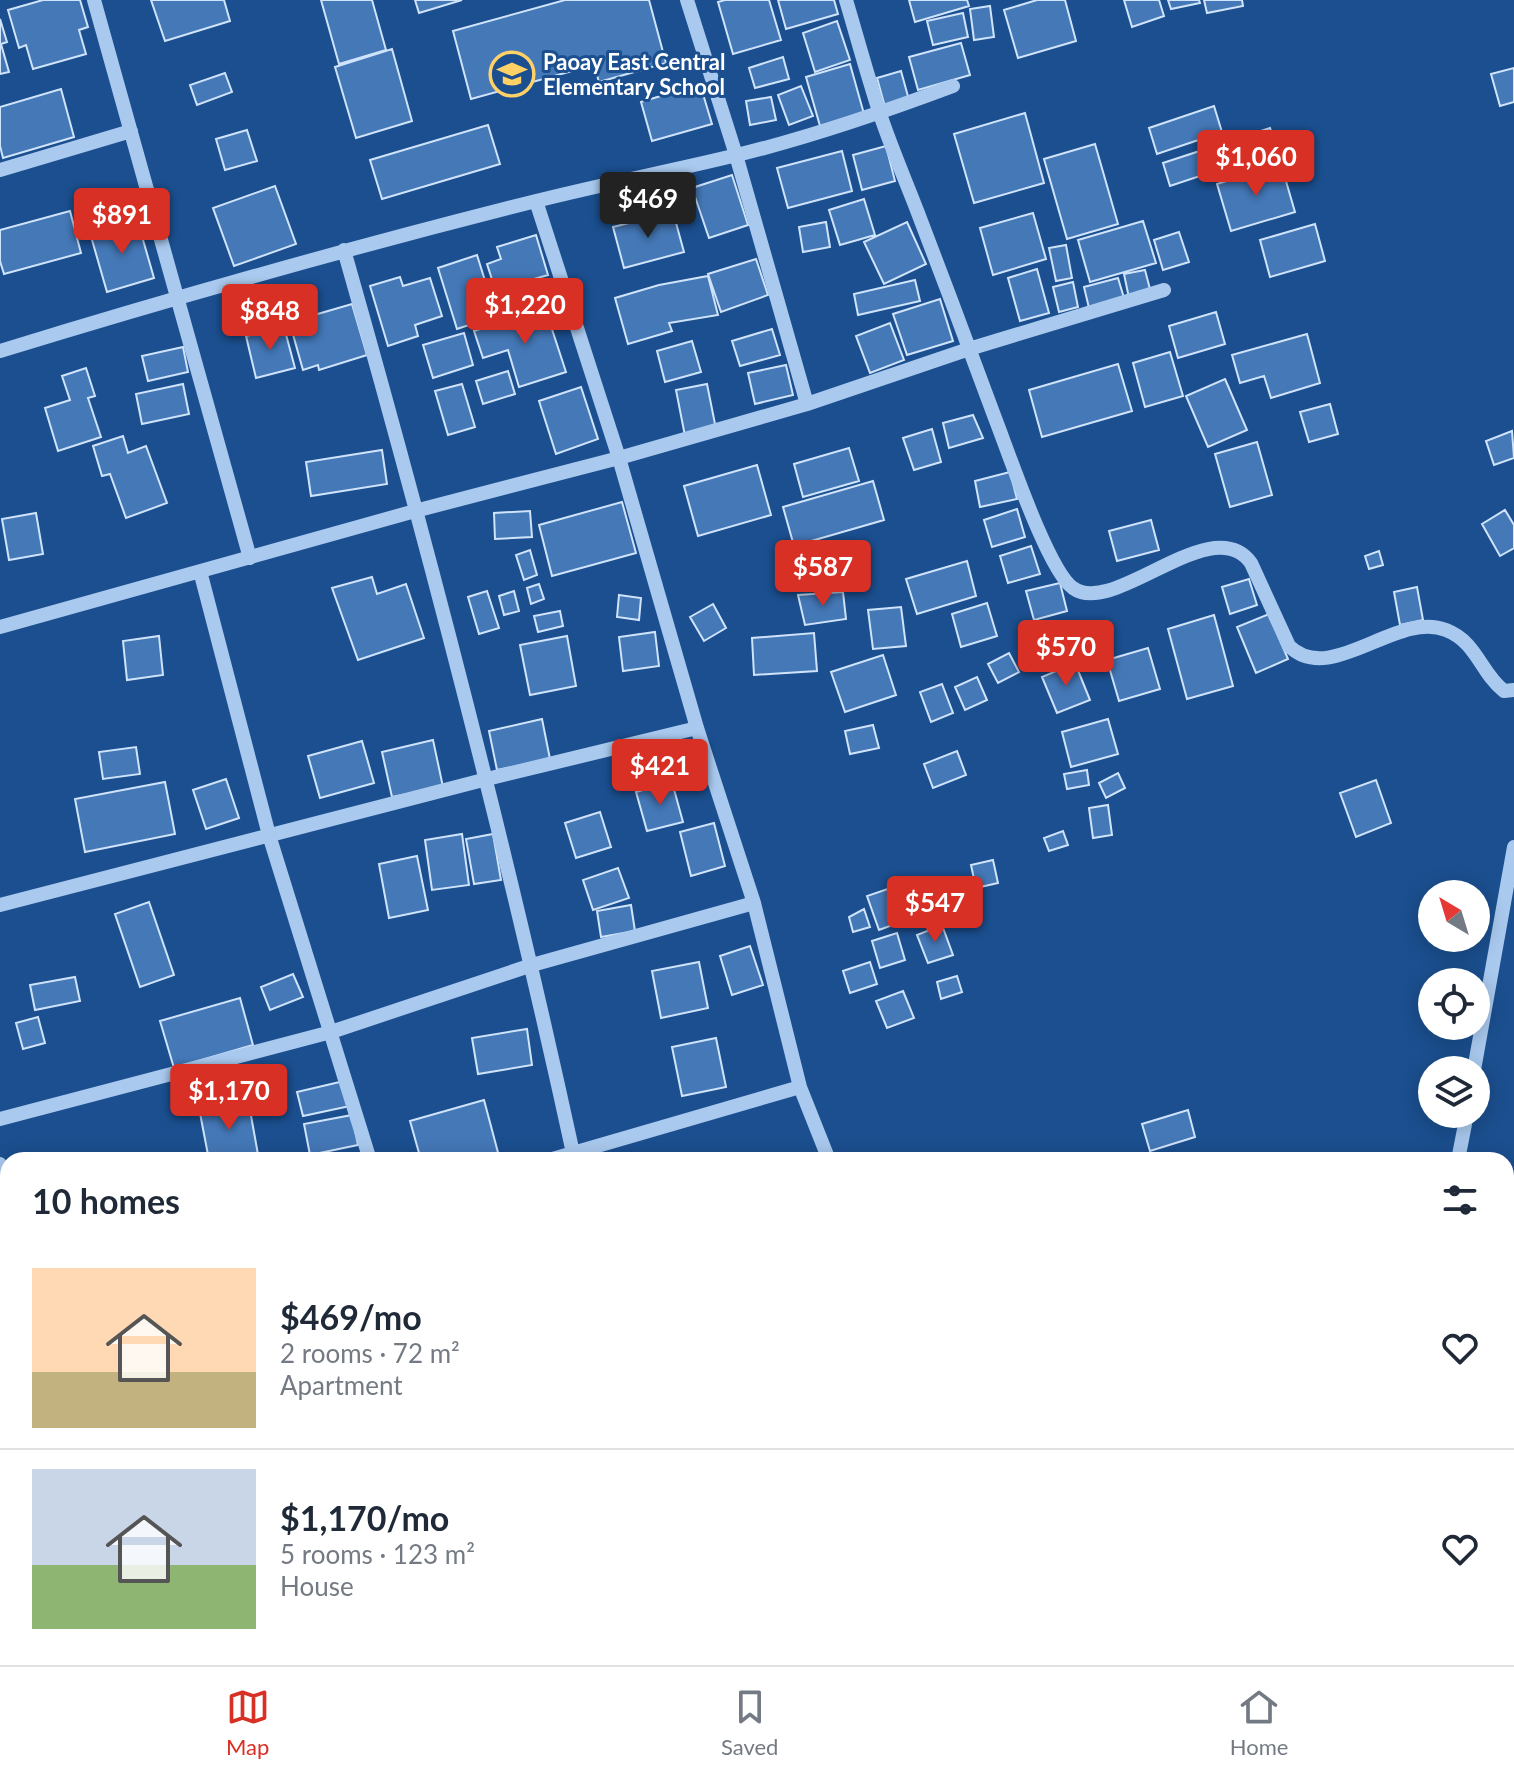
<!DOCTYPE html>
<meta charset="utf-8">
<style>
body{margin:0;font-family:Lato,sans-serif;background:#f2f2f3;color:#1f2937;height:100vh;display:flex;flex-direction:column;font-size:30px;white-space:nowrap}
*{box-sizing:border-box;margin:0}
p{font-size:26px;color:#747a83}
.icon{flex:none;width:44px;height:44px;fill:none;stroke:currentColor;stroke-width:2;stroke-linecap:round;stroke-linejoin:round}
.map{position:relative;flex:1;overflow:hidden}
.sheet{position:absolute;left:0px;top:1152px;width:1514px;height:514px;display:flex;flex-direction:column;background:#fff;border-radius:24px 24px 0 0;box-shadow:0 4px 20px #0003}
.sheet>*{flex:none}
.needle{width:52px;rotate:322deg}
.fabs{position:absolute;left:1418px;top:880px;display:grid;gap:16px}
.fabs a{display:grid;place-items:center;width:72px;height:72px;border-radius:50%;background:#fff;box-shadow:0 4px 20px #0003;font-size:40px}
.price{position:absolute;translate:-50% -68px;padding:0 18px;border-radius:8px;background:#d93025;color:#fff;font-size:26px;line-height:52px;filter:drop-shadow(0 2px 4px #0008)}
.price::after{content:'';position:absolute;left:50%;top:48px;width:24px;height:18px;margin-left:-12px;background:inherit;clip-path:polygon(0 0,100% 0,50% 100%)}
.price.active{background:#222;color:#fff}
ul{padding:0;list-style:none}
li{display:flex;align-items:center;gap:24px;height:200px;padding:0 32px}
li+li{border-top:2px solid #e0e1e3}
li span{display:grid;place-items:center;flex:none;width:224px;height:160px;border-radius:0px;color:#555}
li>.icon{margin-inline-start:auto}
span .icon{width:96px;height:96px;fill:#fffc;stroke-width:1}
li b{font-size:34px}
h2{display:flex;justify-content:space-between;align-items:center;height:96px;padding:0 32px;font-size:34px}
.tabs{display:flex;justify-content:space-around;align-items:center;height:112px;border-top:2px solid #e0e1e3;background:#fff;font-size:22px;color:#747a83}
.tabs a{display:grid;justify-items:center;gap:4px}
.tabs .active{color:#d93025}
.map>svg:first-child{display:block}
.building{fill:#4478b7;stroke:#cfe3fa;stroke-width:2}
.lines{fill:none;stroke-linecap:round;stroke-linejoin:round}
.minor{stroke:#a9c9ee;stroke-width:14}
.labels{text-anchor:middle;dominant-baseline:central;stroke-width:6;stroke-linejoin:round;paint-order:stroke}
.poi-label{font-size:22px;font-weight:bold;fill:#fff;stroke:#1b4f8f;text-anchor:start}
</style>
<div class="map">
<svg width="1514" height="1665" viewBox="0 0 1514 1665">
<rect width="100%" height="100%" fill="#1b4f8f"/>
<path class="building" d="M43,0H80L88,27L79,30L86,54L33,69L26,45L19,48L8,10Z
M151,0H224L230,21L165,41Z
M321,0H372L386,50L339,64Z
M415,0H462L419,13Z
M565,0H649L666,63L599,82L594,65L471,99L453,31Z
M725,0H769L781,40L733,54L718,2Z
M778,0H834L838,14L786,29Z
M909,0H967L969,6L915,22Z
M1037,0H1065L1076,41L1018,58L1004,10Z
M1124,0H1159L1164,16L1132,27Z
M1168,0H1199L1200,3L1171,9Z
M1204,0H1242L1243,6L1207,13Z
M990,6L994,37L974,40L970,9Z
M963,13L968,37L933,45L927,21Z
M0,19L7,42L1,44L9,72L0,74Z
M837,21L850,60L815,72L803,33Z
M961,43L970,75L918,90L909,57Z
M392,49L412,121L356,138L335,67Z
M783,57L789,79L755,88L749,68Z
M850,64L864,114L820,126L806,77Z
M1514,68V102L1500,106L1491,74Z
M901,71L909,100L885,107L877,78Z
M225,73L232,92L197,105L190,85Z
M700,84L712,124L652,141L641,102Z
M801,86L813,116L789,125L778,95Z
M61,89L74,137L3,158L0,146V107Z
M771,97L776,120L750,125L746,101Z
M1214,106L1222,132L1157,154L1149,128Z
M1025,113L1044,183L974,203L954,134Z
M488,125L500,164L382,199L370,160Z
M1270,128L1278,150L1170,186L1163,163Z
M247,130L257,161L225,170L216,139Z
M1095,144L1118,224L1067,239L1044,159Z
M886,146L895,181L862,190L853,155Z
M842,151L852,191L788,208L777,168Z
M1281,164L1295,212L1231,231L1217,184Z
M732,175L748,225L709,238L692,188Z
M275,186L296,244L234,266L213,208Z
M864,199L875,235L840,245L829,210Z
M70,211L81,253L4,274L0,261V230Z
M673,212L684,252L624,268L613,227Z
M1033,213L1046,259L993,275L980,228Z
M137,219L154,278L107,292L90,233Z
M1143,221L1156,263L1090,282L1078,240Z
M826,222L830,247L803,252L799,227Z
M907,222L926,264L884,284L864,242Z
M1315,224L1325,261L1270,277L1260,240Z
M1179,232L1189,262L1163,270L1154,240Z
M536,235L548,275L527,281L529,292L499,301L487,264L501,259L497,247Z
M1066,245L1072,278L1056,281L1049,248Z
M477,255L496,316L457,329L438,268Z
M756,259L768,295L721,312L708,274Z
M1037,269L1049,313L1020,321L1008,278Z
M1145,270L1151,293L1129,298L1124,274Z
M708,276L718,315L669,323L672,331L628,344L615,298L659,285Z
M400,277L403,286L430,278L442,316L415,325L418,336L388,346L370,286Z
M1118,278L1124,298L1089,308L1084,287Z
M915,280L920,301L858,315L854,294Z
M1073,282L1078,307L1059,312L1053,287Z
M940,299L953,341L907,355L893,314Z
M352,304L367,355L319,370L318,365L303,370L292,331L307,327L304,318Z
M545,308L566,372L519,387L508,350L483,358L474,331Z
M1216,312L1225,344L1178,358L1169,326Z
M890,323L904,360L870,373L856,336Z
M284,327L295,368L256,378L246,336Z
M772,329L780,355L740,366L732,341Z
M464,333L473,365L433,378L423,345Z
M1307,334L1320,383L1271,398L1264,376L1240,383L1232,355Z
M692,341L701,372L665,382L657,351Z
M183,347L188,372L148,381L142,356Z
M1170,352L1183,396L1145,407L1133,363Z
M1118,364L1132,411L1042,437L1029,390Z
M786,365L793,395L755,404L748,373Z
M86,368L95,396L88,398L101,437L58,451L45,408L70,400L62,376Z
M508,371L515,394L483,404L476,381Z
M1225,379L1247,430L1208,447L1186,396Z
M183,384L189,414L142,424L136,394Z
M462,384L475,427L448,435L435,391Z
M707,384L716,429L685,436L676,390Z
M581,387L598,439L556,454L539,401Z
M1330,404L1338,434L1309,442L1300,412Z
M973,415L983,438L949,448L943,423Z
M932,429L941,462L914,470L903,438Z
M1512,431L1514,458L1494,465L1486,441Z
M123,436L128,453L146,446L167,503L126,518L110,474L102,476L93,446Z
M1257,442L1272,495L1230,507L1215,454Z
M849,448L859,481L803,497L794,464Z
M382,450L387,484L311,496L306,462Z
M757,465L771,515L698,536L684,486Z
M1010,472L1017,499L980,507L975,481Z
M873,481L884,520L794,546L783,507Z
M622,502L636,553L552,576L539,525Z
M1017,509L1025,537L992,547L984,520Z
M1505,510L1514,525V548L1500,556L1482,524Z
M530,511L532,537L495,539L494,513Z
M36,513L43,554L9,560L2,519Z
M1151,520L1159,550L1117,561L1109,531Z
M1031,546L1040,574L1008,583L1000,556Z
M530,550L537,575L524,580L516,555Z
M1379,551L1383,565L1369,569L1365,556Z
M967,561L976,596L917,614L906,579Z
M372,577L377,594L406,584L424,638L358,660L332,588Z
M1249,579L1257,605L1230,614L1222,587Z
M1060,583L1067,611L1034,620L1026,591Z
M539,584L544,599L531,604L527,588Z
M1417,587L1423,620L1400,625L1394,592Z
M487,591L499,628L479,634L468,597Z
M514,591L519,611L504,615L499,596Z
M843,592L846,619L805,625L798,595Z
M619,595L641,598L639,620L617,617Z
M987,603L997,636L961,647L952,614Z
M713,604L726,628L704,641L690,617Z
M901,607L906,646L873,649L868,610Z
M560,611L563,626L538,632L534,616Z
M1269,614L1288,659L1256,673L1237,627Z
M1214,615L1233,686L1187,699L1168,629Z
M655,632L659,666L623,671L619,637Z
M814,633L817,671L754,675L752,638Z
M159,636L163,675L127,680L123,641Z
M567,636L576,686L530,695L520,645Z
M1148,648L1160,689L1119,701L1107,660Z
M1009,653L1019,672L998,683L988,664Z
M883,655L896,695L845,712L831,672Z
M1075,663L1090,700L1057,713L1042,677Z
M977,677L987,700L965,710L955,687Z
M942,684L953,713L931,722L920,692Z
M542,719L550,759L497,770L489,731Z
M1108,719L1118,754L1071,767L1062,732Z
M873,725L879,748L850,754L845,731Z
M433,740L443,787L392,797L382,752Z
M362,741L374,783L320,798L308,756Z
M136,747L140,774L103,779L99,752Z
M957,751L966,775L933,788L924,764Z
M1087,770L1089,785L1067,789L1064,774Z
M1118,773L1125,788L1106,798L1099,783Z
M226,779L239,818L206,829L193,790Z
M1376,780L1391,823L1356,837L1340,793Z
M165,782L175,834L85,852L75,799Z
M672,782L683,822L647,831L636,792Z
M1108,805L1112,835L1093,838L1089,808Z
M600,812L611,847L576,858L565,823Z
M714,823L725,866L691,876L680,832Z
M1063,831L1068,845L1049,851L1044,838Z
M462,834L469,885L432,890L425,840Z
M493,834L501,880L474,884L466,839Z
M417,856L428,910L389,918L379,864Z
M993,860L998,883L976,888L971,865Z
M618,868L629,898L593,910L583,880Z
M908,882L920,915L879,930L867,896Z
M149,902L174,975L140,987L115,914Z
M631,905L635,931L601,937L597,911Z
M864,909L870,927L853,932L849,917Z
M942,925L953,955L928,963L917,935Z
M897,933L905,960L880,968L872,941Z
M750,946L763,985L732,995L720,956Z
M699,962L708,1008L661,1018L652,971Z
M870,962L877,984L850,993L843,971Z
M293,974L303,997L270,1010L261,987Z
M957,976L962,992L941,999L937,982Z
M75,977L80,1001L35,1010L30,985Z
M903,991L914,1018L887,1028L876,1001Z
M240,998L253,1045L174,1068L160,1021Z
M38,1017L45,1043L23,1049L16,1023Z
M527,1029L532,1065L478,1074L472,1038Z
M716,1038L726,1087L682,1096L672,1047Z
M344,1081L350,1106L303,1116L297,1092Z
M248,1099L259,1160H209L199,1108Z
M484,1100L500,1160H421L410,1121Z
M1188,1110L1195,1137L1150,1151L1142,1124Z
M352,1115L358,1145L310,1155L304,1124Z
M228,1658H341L343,1662L334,1665H230Z
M613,1658H654L656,1665H615Z
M676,1658H718L722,1665H672L670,1662Z
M1252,1658H1284L1275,1665H1258Z"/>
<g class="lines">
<path class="minor" d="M94,0L250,558
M687,0L736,155L807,404
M846,0C857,37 867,74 879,111C890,145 905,179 918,213C944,281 970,350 995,418C1008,451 1048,571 1073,588C1114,618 1212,509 1251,563L1289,646C1331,687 1397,610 1446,630C1477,642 1480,672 1504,691L1514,690
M0,170L131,131
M536,201L619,458L697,728L754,903L800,1087L829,1160
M344,250C429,549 507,849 573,1153
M0,351C176,297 353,247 532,202C599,185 666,172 733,156C808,138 881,113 953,86
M200,571L269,835L370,1160
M0,627L415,511L619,458L807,404L969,349L1164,290
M0,905L487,779L697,728
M1474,1070L1514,847
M0,1119L331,1032L532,965L754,903
M549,1160L800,1087
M1458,1160L1467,1114
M0,1164L8,1192
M0,1341L8,1339
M146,1658L148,1665
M531,1658L533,1665
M1378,1665L1380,1658"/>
</g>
<defs>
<g id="school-ring" transform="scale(2.3)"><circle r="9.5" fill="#1b4f8f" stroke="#ffd166" stroke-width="1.5"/><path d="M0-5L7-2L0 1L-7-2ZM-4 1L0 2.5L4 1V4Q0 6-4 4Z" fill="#ffd166"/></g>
</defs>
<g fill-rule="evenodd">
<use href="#school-ring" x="512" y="74"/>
</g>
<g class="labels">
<g class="poi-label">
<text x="543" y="61">Paoay East Central<tspan x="543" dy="25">Elementary School</tspan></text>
</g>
</g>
</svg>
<div class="fabs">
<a><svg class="needle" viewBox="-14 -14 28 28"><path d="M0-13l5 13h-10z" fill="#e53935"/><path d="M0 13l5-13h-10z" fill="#747a83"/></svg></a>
<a><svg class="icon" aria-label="locate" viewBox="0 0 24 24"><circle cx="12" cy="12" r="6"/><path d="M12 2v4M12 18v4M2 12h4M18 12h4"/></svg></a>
<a><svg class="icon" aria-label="layers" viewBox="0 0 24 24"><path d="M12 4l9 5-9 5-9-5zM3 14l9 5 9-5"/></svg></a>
</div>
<b class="price" style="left:1256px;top:198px">$1,060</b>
<b class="price active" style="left:648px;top:240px">$469</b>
<b class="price" style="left:122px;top:256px">$891</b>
<b class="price" style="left:525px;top:346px">$1,220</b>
<b class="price" style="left:270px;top:352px">$848</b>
<b class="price" style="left:823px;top:608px">$587</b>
<b class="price" style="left:1066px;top:688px">$570</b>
<b class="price" style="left:660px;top:807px">$421</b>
<b class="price" style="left:935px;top:944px">$547</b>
<b class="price" style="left:229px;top:1132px">$1,170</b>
<section class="sheet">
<h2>10 homes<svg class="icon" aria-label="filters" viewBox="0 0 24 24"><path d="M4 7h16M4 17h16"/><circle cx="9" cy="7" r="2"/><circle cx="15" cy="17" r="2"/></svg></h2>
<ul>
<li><span style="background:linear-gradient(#ffd9b3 65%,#c2b280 0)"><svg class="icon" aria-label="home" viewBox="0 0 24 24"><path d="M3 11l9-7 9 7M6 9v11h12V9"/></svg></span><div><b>$469/mo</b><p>2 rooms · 72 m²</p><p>Apartment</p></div><svg class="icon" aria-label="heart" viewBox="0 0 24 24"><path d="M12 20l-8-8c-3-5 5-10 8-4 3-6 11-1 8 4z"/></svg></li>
<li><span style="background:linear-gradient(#c9d6e8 60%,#8fb573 0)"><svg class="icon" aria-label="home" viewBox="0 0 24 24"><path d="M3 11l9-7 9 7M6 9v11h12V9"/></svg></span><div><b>$1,170/mo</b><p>5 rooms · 123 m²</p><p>House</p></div><svg class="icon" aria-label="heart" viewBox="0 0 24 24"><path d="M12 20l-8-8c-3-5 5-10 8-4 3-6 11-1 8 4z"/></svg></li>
</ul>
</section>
</div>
<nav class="tabs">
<a class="active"><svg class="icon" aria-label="map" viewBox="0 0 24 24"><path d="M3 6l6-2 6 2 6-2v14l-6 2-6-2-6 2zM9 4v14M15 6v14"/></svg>Map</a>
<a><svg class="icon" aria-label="saved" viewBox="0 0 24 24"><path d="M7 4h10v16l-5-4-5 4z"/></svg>Saved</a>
<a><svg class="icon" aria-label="home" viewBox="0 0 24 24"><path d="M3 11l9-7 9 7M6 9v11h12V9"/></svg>Home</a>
</nav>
